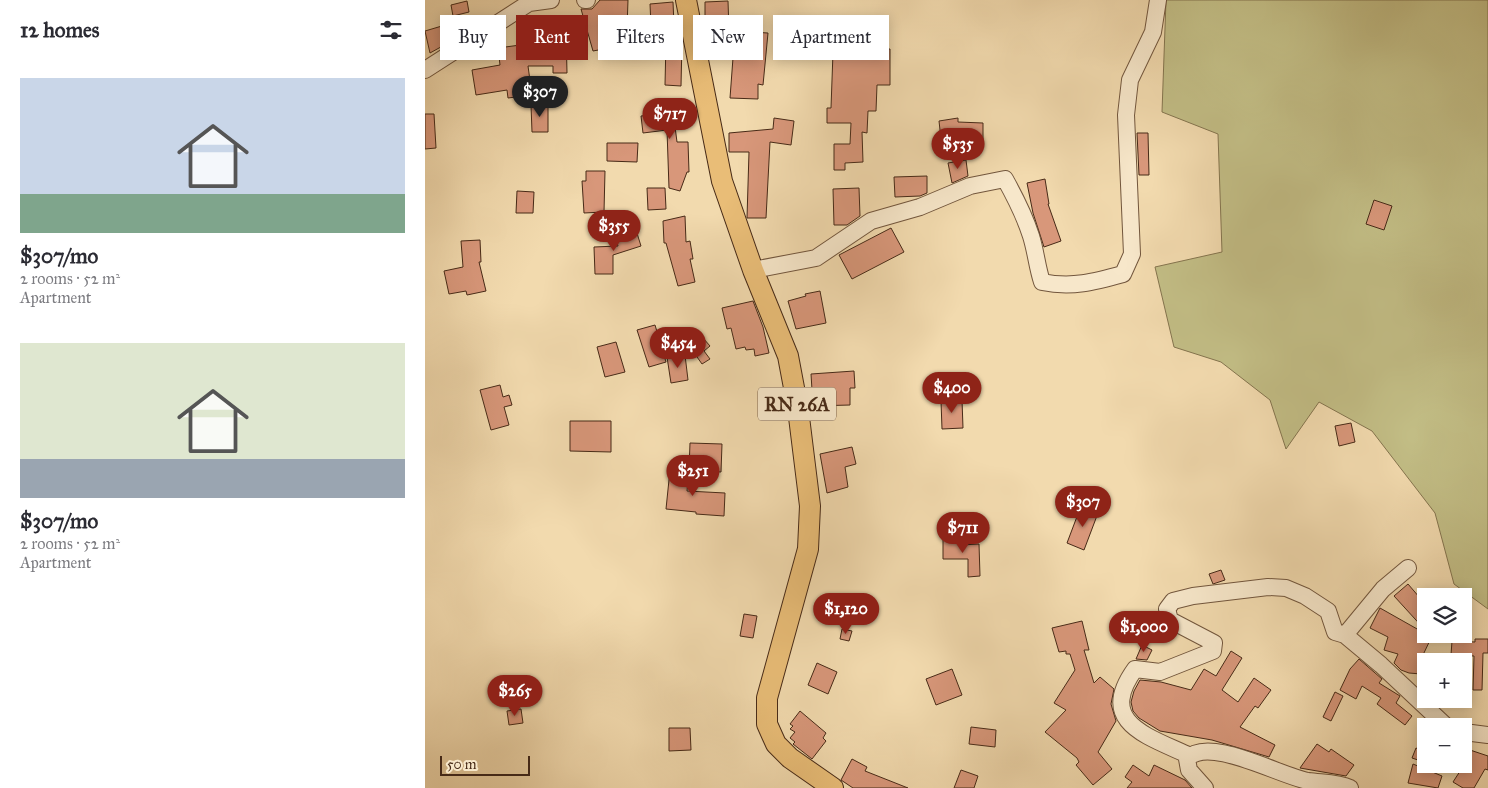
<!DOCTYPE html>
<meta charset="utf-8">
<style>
body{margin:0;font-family:"IM FELL Great Primer",serif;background:#f7f7f7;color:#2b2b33;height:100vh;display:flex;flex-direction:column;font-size:19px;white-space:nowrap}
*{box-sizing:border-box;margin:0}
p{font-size:16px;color:#7c7c81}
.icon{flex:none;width:28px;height:28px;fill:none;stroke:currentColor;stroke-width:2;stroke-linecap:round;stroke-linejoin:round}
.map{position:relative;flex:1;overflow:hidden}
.side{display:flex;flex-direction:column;background:#fff;width:425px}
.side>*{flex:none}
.hud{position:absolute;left:15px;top:15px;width:475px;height:45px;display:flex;gap:10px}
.tools{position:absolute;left:992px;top:588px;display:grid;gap:10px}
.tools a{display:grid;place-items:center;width:55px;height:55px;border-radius:0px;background:#fff;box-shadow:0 2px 12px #0003;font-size:25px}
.scale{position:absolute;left:15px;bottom:12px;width:90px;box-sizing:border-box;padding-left:5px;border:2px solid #472a17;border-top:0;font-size:14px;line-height:18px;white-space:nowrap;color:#472a17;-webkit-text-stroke:4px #f7e7ca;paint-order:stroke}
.price{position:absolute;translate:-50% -42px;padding:0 11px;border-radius:18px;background:#8f2418;color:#fff;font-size:16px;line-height:32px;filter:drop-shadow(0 1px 2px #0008)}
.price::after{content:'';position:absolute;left:50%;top:30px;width:15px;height:11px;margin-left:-8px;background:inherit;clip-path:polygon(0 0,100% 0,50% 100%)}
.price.current{background:#222;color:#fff}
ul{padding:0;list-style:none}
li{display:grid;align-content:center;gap:10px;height:265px;padding:0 20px}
li span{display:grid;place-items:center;height:155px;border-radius:0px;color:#555}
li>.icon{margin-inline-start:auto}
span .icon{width:90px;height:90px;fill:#fffc;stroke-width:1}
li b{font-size:21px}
h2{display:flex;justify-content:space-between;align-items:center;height:60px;padding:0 20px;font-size:21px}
.pill{padding:0 18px;border-radius:0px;background:#fff;box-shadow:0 2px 12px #0003;font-size:18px;line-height:45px}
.pill.current{background:#8f2418;color:#fff}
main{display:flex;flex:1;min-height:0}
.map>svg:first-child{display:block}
.green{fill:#c2bd85;stroke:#84744e}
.building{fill:#d8977a;stroke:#472a17}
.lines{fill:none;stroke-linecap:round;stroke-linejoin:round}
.minor-casing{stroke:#72563d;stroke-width:18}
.major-casing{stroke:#472a17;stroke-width:22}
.minor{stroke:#f7e7ca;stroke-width:16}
.major{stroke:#e9bd77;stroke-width:20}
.labels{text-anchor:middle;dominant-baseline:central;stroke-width:5;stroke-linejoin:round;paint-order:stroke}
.shield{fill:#f7e7ca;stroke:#7c634d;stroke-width:1}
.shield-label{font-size:19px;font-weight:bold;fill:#472a17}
</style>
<main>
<section class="side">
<h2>12 homes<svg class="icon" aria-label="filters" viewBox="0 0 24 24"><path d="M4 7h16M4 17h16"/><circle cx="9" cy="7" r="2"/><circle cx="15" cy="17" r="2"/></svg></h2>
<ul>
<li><span style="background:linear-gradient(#c9d6e8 75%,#7fa58c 0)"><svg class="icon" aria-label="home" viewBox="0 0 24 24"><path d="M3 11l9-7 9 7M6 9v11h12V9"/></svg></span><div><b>$307/mo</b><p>2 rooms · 52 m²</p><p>Apartment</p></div></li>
<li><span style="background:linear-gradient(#dfe7d0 75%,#9aa5b1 0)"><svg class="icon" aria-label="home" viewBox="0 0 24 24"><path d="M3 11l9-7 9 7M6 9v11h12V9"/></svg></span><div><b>$307/mo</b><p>2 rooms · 52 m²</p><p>Apartment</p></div></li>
</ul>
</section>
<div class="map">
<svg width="1063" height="788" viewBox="0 0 1063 788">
<rect width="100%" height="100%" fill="#f2daae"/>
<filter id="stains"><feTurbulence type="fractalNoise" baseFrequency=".004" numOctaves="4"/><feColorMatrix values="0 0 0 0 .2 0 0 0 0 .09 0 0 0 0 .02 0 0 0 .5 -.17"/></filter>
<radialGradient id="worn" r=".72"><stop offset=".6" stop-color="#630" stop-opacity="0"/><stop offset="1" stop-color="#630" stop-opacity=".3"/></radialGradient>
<path class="green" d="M741,0H1063V609L1029,584L1010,513L947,431L894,402L861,449L845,400L796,362L749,347L730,267L797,252L793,134L737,112Z"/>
<path class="building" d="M175,0H203L202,28H185L189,47L168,51L156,9H167Z
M42,1L44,12L28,16L26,5Z
M303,1L304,31L280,32V2Z
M248,2L249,25L226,26L225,4Z
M27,23L32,38L5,53L0,31Z
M141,30L142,73H128V66H103L107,95L83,98L82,90L51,95L47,70L75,65L73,48L110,43V31Z
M310,31L343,33L338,85L333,84V99L305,98Z
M241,41H257L256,86L240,85Z
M449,49H465V85H452L451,111H443L442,133L437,132L438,162L420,163V170H409V144H425L426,123H402V108H406L408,52L433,54V52L449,53Z
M261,104L262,119H249L252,142H263L264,172H262L255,191L244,188L242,130L218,133L216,116L225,115L224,108Z
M106,105H123V132H107Z
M0,114H9L11,148L0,149Z
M349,118L369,121L366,145L345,142L341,218H322L324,152H304V133L348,129Z
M533,118V122L558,123V142L536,141V136L516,139L514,121Z
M712,133H723L724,175H714Z
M182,143H213L212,162L182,161Z
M541,160L543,176L527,183L523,163Z
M161,171H180L179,212L159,213L157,181H161Z
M502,176V193L495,196L470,197L469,177Z
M620,179L624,204H623L636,241L619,247L608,213L602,183Z
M222,188H240L241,209L223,210Z
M434,188L435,216L422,225H409L408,189Z
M92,191L109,192L108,213H91Z
M949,200L967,206L959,230L941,224Z
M260,216L261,242L265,241L268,259H265L270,282L253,286L241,243H239L238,221Z
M466,228L479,252L427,279L414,255Z
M211,230L216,246L188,255V274H170L169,247L193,246L190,236Z
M55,240L56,262H54L61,291L42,295L41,291L24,294L19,271L38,267L36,241Z
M395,291L401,323L371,329L363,301L381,296L380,294Z
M328,301L338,327L344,353L330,356L329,349L321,350L320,347L311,349L306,328L302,329L297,308Z
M230,325L241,362L224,367L212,330Z
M278,338L285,346L279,351L285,359L277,364L265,347Z
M191,342L200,372L180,377L172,347Z
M260,355L263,380L246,383L242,357Z
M429,371L430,388H425V405L388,406L386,374Z
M75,385L78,397L84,395L87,405L79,407L84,425L66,430L55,390Z
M537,400L538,428L517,429L516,401Z
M145,421H186V452L145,451Z
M926,423L930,442L914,446L910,426Z
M265,443L297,444L296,472L264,470Z
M427,447L431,464L420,467L423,487L402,493L395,454Z
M245,470L264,472L262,491L300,493L299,516L271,514V512L241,509Z
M656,506L673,513L659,550L642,543Z
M535,538L536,545L554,544L555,576L543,577V559H518V539Z
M796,570L800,580L788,584L784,574Z
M983,584L1001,605V631L969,596Z
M955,608L1001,634H1008L997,657L996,674L984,673L976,670L969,663L973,654L959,650L963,637L945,628Z
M319,614L332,616L328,638L315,636Z
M657,621L664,650H659L669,683L675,677L689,689L686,704L691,721L673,752L687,769L668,785L651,765L654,762L652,758L620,732L641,710L629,703L650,670L645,654H641V651L634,652L627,628Z
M417,629L427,631L424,641L415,639Z
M1050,639H1063V653H1058L1057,690H1048L1049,656L1026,655L1027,641L1050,642Z
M717,645L727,650L722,660L711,659Z
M806,651L817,658L797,690L813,702L829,678L846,690L833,708L830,706L815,727L850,745L844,757L787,740L735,731L714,718L708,711L706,702L709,691L715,680L736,682L766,690L779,669L791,676Z
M934,659L957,679L954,683L975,696L971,703L987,716L980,725L952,704L956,698L937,686L931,699L915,690L925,669Z
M392,663L412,672L403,694L383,685Z
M527,669L537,695L511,705L501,679Z
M910,692L918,696L906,721L898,717Z
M96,709L98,723L84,725L82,711Z
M375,711L401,733L398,738L401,741L387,759L368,744L370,742L365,738L370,732L365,729L368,726L365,724Z
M546,727L571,730L570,747L544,744Z
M244,728H265L266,750L244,751Z
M892,744L904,752L906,749L929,765L921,776L875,768Z
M991,748L1000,752L996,761L987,758Z
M1045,750L1063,756V770L1060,769L1049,788H1038L1028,782L1039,765L1043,767Z
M427,759L442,767L440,771L483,788H428L416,780Z
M988,764L1017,776L1013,788L983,783Z
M708,765L724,776L729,765L760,780L767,788H702L707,782L700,777Z
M536,770L553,776L549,788H529Z"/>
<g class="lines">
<g class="minor-casing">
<path id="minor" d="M160,0H162
M0,70L104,3L126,0
M328,270L391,258L446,221L495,207L545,186L580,179C590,197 600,217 606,236C611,252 612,267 617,282C647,288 669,282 698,274L707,254L701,115L705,80L728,32L733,0
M920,635L958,589L983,568
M1039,732L1063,735
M765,756C723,736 671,723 710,669L735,672L788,651L789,643L745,620L742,609L748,601L768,596L843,587L861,588L880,596L903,611L910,632L920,635L956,665L1021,726
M780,788L764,770L762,759C783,735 855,776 883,781C897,783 912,782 925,788"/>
</g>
<g class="major-casing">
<path id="major" d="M261,0L297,181L328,270L363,356L373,409L385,506L383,549L342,698V724L351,744L365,758L408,788"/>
</g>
<use href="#minor" class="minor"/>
<use href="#major" class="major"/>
</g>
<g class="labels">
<rect class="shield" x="333" y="387.5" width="78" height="33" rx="4"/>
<g class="shield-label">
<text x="372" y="404">RN 26A</text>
</g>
</g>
<rect width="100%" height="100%" filter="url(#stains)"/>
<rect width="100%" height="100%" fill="url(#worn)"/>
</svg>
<div class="tools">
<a><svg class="icon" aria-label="layers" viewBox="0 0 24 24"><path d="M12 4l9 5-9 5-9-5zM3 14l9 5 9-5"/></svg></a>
<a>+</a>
<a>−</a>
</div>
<div class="scale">50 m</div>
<b class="price current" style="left:115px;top:118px">$307</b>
<b class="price" style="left:245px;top:140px">$717</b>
<b class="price" style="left:533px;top:170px">$535</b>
<b class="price" style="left:189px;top:252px">$355</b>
<b class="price" style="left:253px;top:369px">$454</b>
<b class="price" style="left:527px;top:414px">$400</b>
<b class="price" style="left:268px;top:497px">$251</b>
<b class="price" style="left:658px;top:528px">$307</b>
<b class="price" style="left:538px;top:554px">$711</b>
<b class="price" style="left:421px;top:635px">$1,120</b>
<b class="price" style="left:719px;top:653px">$1,000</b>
<b class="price" style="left:90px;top:717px">$265</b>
<div class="hud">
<a class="pill">Buy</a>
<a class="pill current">Rent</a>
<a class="pill">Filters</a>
<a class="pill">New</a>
<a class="pill">Apartment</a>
</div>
</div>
</main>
